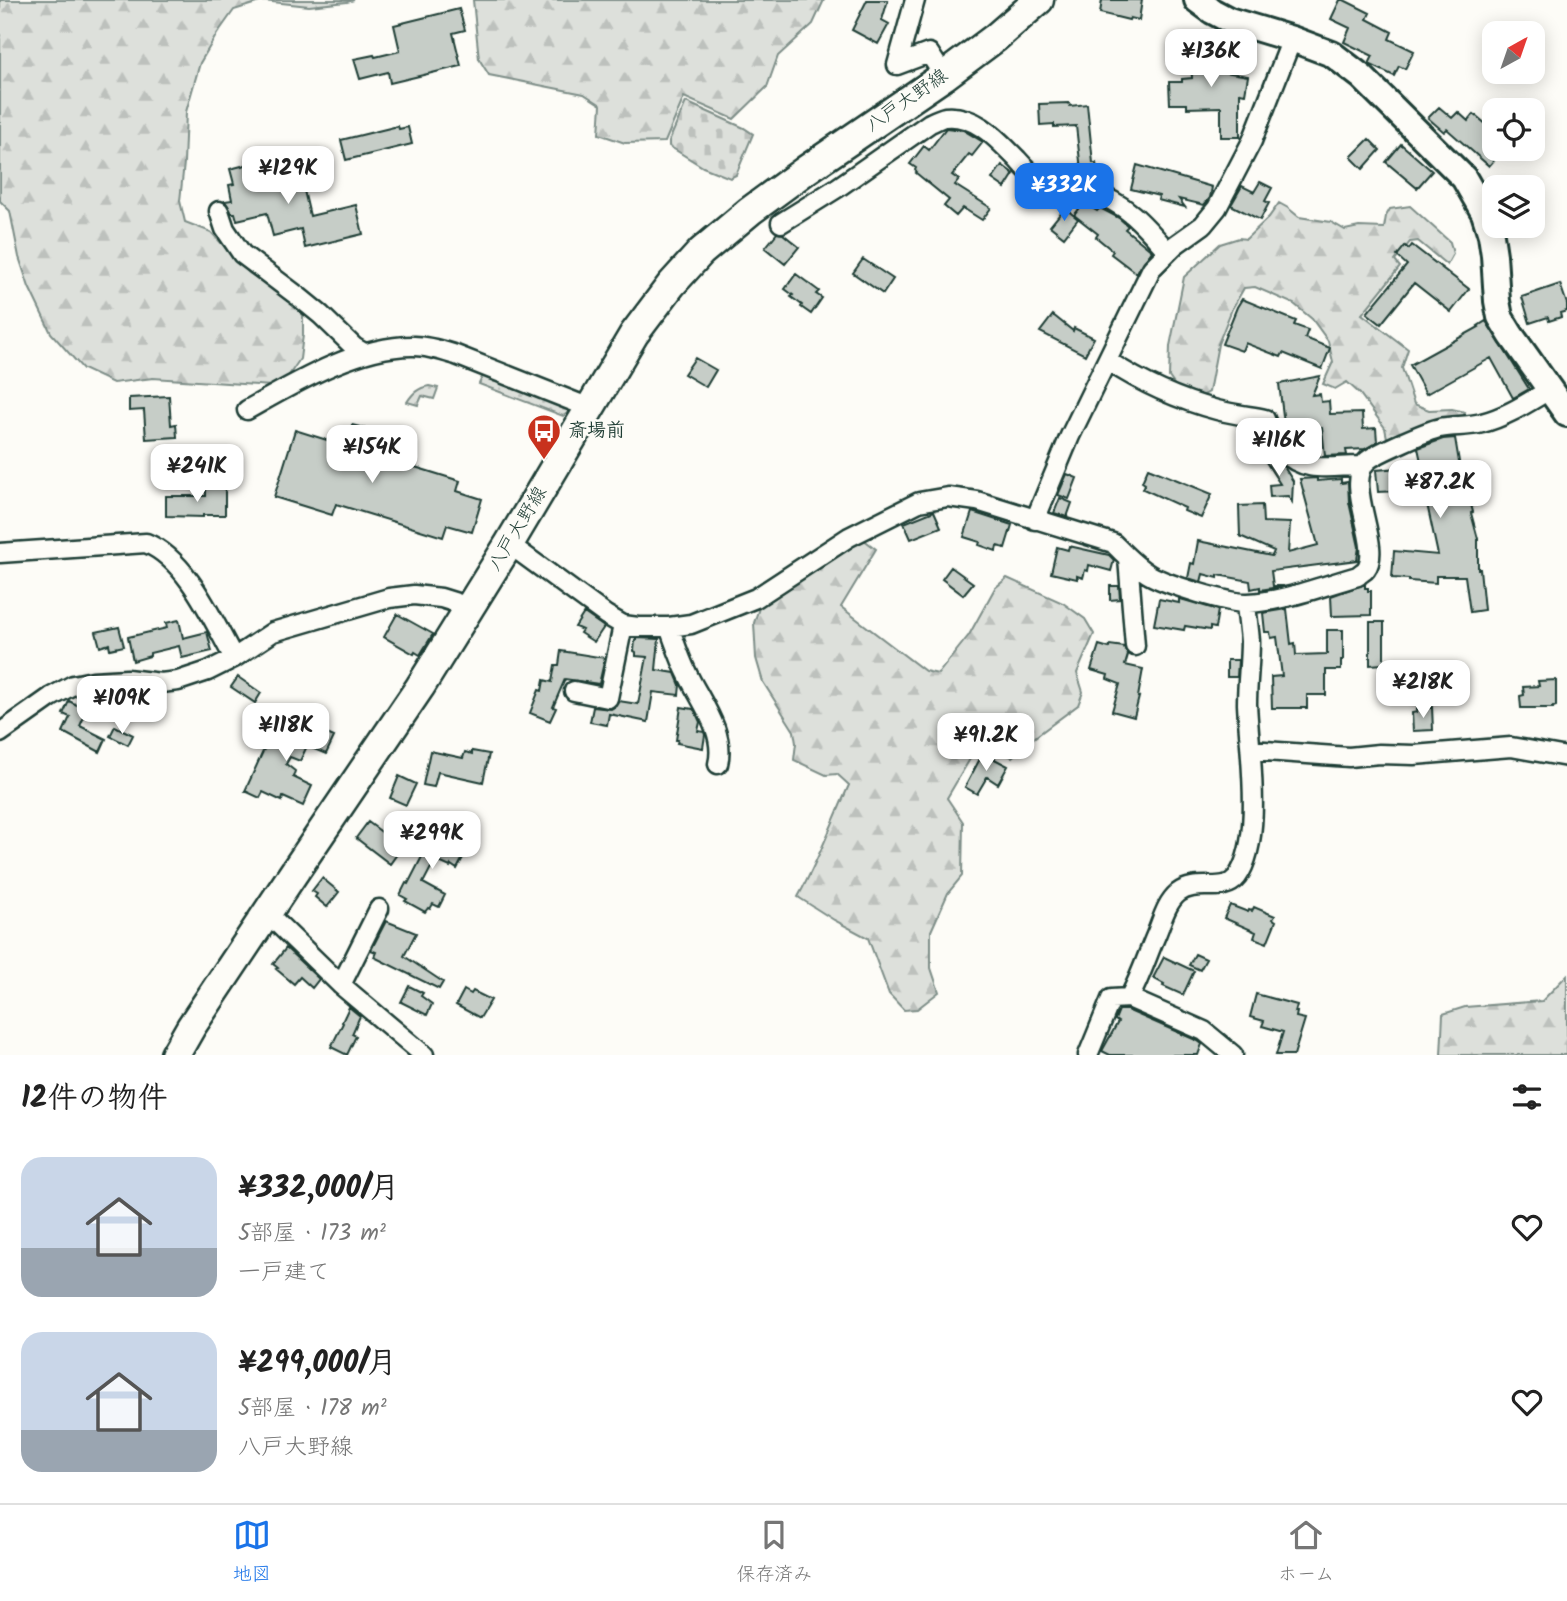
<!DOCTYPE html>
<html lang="ja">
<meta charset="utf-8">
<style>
body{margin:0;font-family:Kalam,"Klee One",sans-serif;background:#f2f2f2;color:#222;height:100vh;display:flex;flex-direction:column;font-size:26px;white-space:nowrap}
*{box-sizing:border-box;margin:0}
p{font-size:23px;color:#767676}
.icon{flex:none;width:38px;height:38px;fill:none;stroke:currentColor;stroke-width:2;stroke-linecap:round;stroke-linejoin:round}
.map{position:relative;height:1055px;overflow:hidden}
.panel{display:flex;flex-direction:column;background:#fff;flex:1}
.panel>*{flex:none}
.needle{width:46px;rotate:40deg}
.buttons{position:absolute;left:1482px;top:21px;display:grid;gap:14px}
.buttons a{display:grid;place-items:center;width:63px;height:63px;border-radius:14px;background:#fff;box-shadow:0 4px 18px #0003;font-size:35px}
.price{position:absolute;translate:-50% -60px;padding:0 16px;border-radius:14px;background:#fff;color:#222;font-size:23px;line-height:46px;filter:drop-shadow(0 2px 4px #0008)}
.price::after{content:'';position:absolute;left:50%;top:42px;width:21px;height:16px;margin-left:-10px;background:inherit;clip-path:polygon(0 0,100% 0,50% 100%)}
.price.current{background:#1a73e8;color:#fff}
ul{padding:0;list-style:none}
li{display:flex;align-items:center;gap:21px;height:175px;padding:0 21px}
li span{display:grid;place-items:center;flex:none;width:196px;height:140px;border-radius:21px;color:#555}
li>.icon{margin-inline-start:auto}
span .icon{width:84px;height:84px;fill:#fffc;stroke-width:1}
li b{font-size:30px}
h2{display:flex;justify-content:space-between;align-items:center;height:84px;padding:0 21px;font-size:30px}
.menu{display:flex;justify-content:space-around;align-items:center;height:98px;border-top:2px solid #e0e0e0;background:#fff;font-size:19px;color:#767676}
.menu a{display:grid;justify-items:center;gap:4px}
.menu .current{color:#1a73e8}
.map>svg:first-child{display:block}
.grass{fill:url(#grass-dots);stroke:#7e8e88;stroke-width:2}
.forest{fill:url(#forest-firs);stroke:#7e8e88;stroke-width:2}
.cemetery{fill:url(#cemetery-stones);stroke:#7e8e88;stroke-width:2}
.building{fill:#c6cdc7;stroke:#1f3d34;stroke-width:2}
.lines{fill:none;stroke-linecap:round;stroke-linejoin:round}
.street-casing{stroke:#1f3d34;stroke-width:23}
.secondary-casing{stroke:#1f3d34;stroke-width:30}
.primary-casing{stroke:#1f3d34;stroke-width:33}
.street{stroke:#fdfcf7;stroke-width:18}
.secondary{stroke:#fdfcf7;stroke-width:24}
.primary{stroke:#fdfcf7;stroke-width:28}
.labels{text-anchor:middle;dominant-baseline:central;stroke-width:5;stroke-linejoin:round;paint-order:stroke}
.street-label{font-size:19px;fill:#1f3d34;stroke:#fdfcf7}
.poi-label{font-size:19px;font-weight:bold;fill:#1f3d34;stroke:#fdfcf7;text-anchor:start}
</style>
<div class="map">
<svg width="1567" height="1055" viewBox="0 0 1567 1055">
<defs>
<pattern id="grass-dots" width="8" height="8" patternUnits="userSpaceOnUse" patternTransform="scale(1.75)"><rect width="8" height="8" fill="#dde0db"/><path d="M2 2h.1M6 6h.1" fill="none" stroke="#bdc1bd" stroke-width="1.8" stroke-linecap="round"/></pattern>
<pattern id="forest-firs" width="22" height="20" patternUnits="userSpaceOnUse" patternTransform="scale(1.75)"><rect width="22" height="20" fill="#dde0db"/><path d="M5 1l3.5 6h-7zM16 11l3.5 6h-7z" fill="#bdc1bd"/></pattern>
<pattern id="cemetery-stones" width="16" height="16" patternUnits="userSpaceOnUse" patternTransform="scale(1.75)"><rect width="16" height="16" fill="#dde0db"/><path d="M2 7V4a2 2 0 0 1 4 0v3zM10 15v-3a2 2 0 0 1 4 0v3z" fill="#bdc1bd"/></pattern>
</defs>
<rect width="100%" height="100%" fill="#fdfcf7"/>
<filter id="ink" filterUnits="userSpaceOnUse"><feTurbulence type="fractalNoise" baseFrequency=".0143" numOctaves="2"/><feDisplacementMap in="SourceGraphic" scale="14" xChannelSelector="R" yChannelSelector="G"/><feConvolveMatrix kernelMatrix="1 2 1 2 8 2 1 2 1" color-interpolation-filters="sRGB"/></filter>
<g filter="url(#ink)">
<path class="grass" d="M483,375L566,407L569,412L563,416L479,384Z
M429,386L438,388L434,399L422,396L418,405L407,402C413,393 418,388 429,386Z"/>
<path class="forest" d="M0,0H354L347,2L309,6L263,1L234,10L217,34L200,63L186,112L184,163L180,201L185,222L211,232L249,273L283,295L303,315V335L300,359L285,381L272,386L153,378L113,383L83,369L51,333L29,287L19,257L10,211L0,201Z
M473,0H824L813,24L778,56L767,87L734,119L684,97L665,142L625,143L599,134L601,105L584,94L489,75L479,59Z
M1279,203L1288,208L1299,217L1331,222L1345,230L1359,227L1384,228L1386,216L1390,209L1410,206L1450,242L1453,254L1447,265L1418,241L1410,242L1395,261L1400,267L1362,314L1408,349L1402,368L1414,404L1429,410L1452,409L1465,412L1463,418L1388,443L1385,428L1360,394L1347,382L1335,389L1323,384L1333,362L1328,341L1312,319L1294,304L1255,287L1244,288L1232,309L1218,344L1209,392L1202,396L1176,387L1169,377L1170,346L1184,277L1220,244L1239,238L1246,239L1269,217Z
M863,539L876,549L841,607L925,671L938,674L969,635L995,588L1007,578L1063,603L1085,619L1094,634L1077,673L1083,692L1078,705L1027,743L1012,757L987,744L977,747L947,798L963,822L962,876L948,893L931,931V968L939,992L917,1009L904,1010L889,994L868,938L834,920L798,897C818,861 832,823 849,785L837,774L826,775L794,760L796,743L794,731L763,682L756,658L754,623L759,608L793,582L848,546Z
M1567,975V1055H1441L1443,1014L1465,1007L1542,1001Z"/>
<path class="cemetery" d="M686,102L744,128L753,134L736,175L730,178L703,167L669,146V141Z"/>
<path class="building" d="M867,0H888L882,20L889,24L878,44L852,30Z
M1102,0H1142L1139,20L1130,18L1129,20L1100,13Z
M1340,0H1344L1370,13L1367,19L1392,32L1389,39L1414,51L1405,69L1399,66L1394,76L1369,64L1373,56L1344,42L1350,28L1331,19Z
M459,9L465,30L453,33L461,66L390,83L388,72L360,79L354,59L374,55L375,57L400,51L394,25Z
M1206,35L1207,69L1248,76L1245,94L1240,93V137H1221V107L1187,108V104H1170L1169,82H1182V79L1192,78L1189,36Z
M1069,103L1070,106L1087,104L1093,163H1096L1099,180L1090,181L1082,179L1076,126L1054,127V124L1040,125L1039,104Z
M1439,107L1452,118L1458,112L1468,121L1474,114L1494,131V149H1504L1489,166L1447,129L1444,132L1428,118Z
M398,126L399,129L408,127L412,144L346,160L341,140Z
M946,128L963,130L983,142L972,156L969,154L952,175L959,180L955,185L991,208L982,220L963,208L956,216L944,206L949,200L916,173L917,172L915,170L916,168L910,164L924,146L929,150Z
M1369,139L1380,150L1363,169L1351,157Z
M1401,144L1432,171L1417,188L1386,162Z
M261,161L264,177L299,169L310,216L356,205L363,234L305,248L301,229L273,236L267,213L237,220L235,213H232L225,201L232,200L229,185L234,184L230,169Z
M1002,165L1014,174L1005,188L992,179Z
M1137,165L1212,187L1210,198L1204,205L1179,199L1185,207L1158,200L1159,196L1131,189Z
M1260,182L1272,188L1265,201L1269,203L1260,220L1231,205L1242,186L1254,192Z
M1084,203L1097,211L1100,208L1119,218L1128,226L1125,229L1152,251L1136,273L1111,254L1113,251L1096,237L1098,234L1074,215Z
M1066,209L1078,219L1064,237L1050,226L1063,210Z
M777,233L783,234L799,247L785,264L765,248Z
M1412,245L1469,289L1451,312L1414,283L1381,324L1367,313L1407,265L1397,256L1405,246L1409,249Z
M863,259L893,279L883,294L853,273Z
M796,274L819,291L816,294L822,298L811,314L801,307L802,305L791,297L793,295L785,289Z
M1560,284L1567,304V311L1560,313L1561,317L1549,321L1548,317L1530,323L1522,297Z
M1242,299L1296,321L1294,325L1308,330L1305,338L1330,348L1322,369L1283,353L1281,357L1245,343L1242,351L1222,344L1237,307Z
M1053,315L1073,331L1074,328L1094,338L1085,355L1040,332Z
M1486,321L1529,389L1513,398L1491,358L1426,394L1410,365L1479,327L1478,326Z
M695,358L716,370L706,387L684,374Z
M1320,376L1312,395L1320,394L1321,402L1329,401L1330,414L1362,413L1363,429L1376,428L1377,442L1365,449L1346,450L1347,455L1325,456L1322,428L1285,431L1279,384Z
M169,396L171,425L176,424L177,437L146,439L144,410L129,411V398Z
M352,425L367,429L360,450L460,481L457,491L482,499L472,532L447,525L443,537L336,504L332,515L274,497L295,430L346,446Z
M1455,438L1463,486L1468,485L1471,496L1469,497L1473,512L1471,513L1478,539V569H1480L1484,610L1470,612L1465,576H1436V583L1409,581V579L1392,578L1394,551L1438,555L1424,490L1378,492L1376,470L1422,466L1418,448L1443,439Z
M1267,450L1284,467L1293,481L1292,502L1288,496L1270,497L1269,485L1280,484L1261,454Z
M1148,468L1212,494L1201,518L1184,511L1185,508L1143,489L1145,484L1142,482Z
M1067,474L1077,478L1069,499L1058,495Z
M1317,478V481L1341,479V483L1348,482L1349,502L1359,547L1357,560L1271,571L1273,586H1284L1260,590V587L1251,589L1250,581L1218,575V578L1203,574L1201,582L1188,578L1191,563L1194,564L1198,541L1272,556L1274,551L1240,536L1239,506L1262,505L1263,522L1290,523L1288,553L1318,545L1300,479Z
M206,488H225V515H203V517L166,516V496H206Z
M1060,498L1072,503L1067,517L1054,513Z
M934,511L941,527L911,539L904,523Z
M972,512L1012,525L1005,548L997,546L996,551L979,545L980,542L964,537Z
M1069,546L1109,555L1114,560L1111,571L1089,565L1088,571L1085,570L1083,578L1077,576V579L1051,573L1057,547L1068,550Z
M951,567L973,583L963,595L942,579Z
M1365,584V588H1368V591H1371V615L1332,616L1331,596Z
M1110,586H1119L1120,599L1110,600Z
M1159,599L1179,603V599L1184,600L1218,610L1215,628L1210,627V630L1185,626L1184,630L1154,625Z
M1287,609L1291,644L1295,643L1296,655L1327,654V630H1343V660H1341V670H1326V695H1307V708H1272L1271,677L1282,676L1277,637L1271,638L1270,632H1265L1263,613Z
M584,613L604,627L594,642L580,633L582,630L575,627Z
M397,614L433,634L420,655L415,652L414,654L384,637Z
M179,620L183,638L207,632L212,651L182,658L179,646L150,653V656L133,661L128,637L167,628L166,623Z
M1370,622H1384V664L1370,665Z
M119,627L124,646L110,649L109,644L100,647L96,632Z
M637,638L659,639L656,670L675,673L680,685L679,695L653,692L648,722L609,714L607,725L590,722L593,707L611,709L616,706L619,701L638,704L647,657L636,656V652L634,651L635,640H637Z
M1099,645L1109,648L1110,645L1124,647L1128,655L1125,665L1143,669L1138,697H1139L1134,717L1112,711L1120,684L1107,679L1108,675L1091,670Z
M561,651L605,658L599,684L565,679L553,707L556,708L550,721L530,713L539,690L542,691L544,680L552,682L555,665H559Z
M1227,660H1238L1237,677H1227Z
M238,677L261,693L255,703L231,687Z
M1556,680V706L1553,707V708H1521L1520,696L1524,695L1523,687L1539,686L1538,681Z
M69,701L87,710L80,726L106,739L100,752L63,732L70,717L63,714Z
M681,707L693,709L695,711L700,722L698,731L704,732L705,735L703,748L677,743L678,740H676Z
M1432,707L1433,730L1413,731L1412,713L1417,712V708Z
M298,721L334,737L326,754L307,746L300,761L290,757L286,764L295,771L293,777L312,786L303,806L283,797L282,801L263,792L260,798L245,791L275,725L292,733Z
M115,726L133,735L128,745L110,736Z
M430,751L463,758L465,752L472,754V751L489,754L483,782L438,772L434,787L423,785Z
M983,753L1008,766L998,784L987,777L977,794L965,787Z
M399,776L416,784L406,805L390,798Z
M368,822L402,847L390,864L356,838Z
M442,826L455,833L450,843L466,852L457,869L451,865L450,867L435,860L423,883L445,895L439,907L433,904L430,909L428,908L425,912L405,901L407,899L400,895L406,883L408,884L427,847L430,849Z
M322,878L339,892L327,907L315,897L317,894L312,891Z
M1230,905L1248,912L1249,910L1252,911L1254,907L1275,916L1273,919L1276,921L1267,943L1254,938L1256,932L1224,918Z
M386,921L416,933L404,956L443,982L439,989L374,957L376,952L371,950Z
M286,948L319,979L312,988L300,977L294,984L276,969L278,968L273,964Z
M1195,954L1206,959L1200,970L1189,965Z
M1164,957L1194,971L1183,995L1163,986L1164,984L1153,978Z
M409,986L423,993L421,996L432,1004L427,1015L401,1002Z
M464,990L471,994L473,991L491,1000L480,1018L456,1005Z
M1256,994L1297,1005L1295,1012H1297L1296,1017L1305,1019L1294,1055H1276L1283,1032L1262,1026L1264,1021L1250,1017Z
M349,1007L360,1016L352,1034L356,1036L347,1055L331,1047L343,1023L342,1022Z
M1119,1010H1127L1198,1041L1202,1044L1198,1055H1110L1102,1051L1118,1022L1115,1020Z"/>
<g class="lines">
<g class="street-casing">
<path id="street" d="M915,0L897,65L929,53L944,76
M219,211L225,229L242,254L299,297L321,315L354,347L364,353
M781,223L837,188L930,123C935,121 940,118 945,117C976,114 998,140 1017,159C1024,167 1031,175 1041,180C1057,187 1076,189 1093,193C1126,202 1147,228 1168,252
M1108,361C1140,382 1179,400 1217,410C1232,414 1249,416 1265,419C1269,431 1275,443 1284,452C1305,475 1335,465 1363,466
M247,410C295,383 358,345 414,346C428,346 443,351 456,355L590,408
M1035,520L1070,436L1152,268L1175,245L1203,225L1217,208L1252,141L1292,39
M509,544L606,615L623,625L638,627H669L691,624L756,598L849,537L919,502L948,497L977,501L1113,543C1124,554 1136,567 1150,575C1166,584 1230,604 1248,603C1285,601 1322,586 1358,576C1360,573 1364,572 1366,569C1383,546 1343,484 1367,461C1374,454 1429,430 1440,428C1453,425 1468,427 1482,423C1506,417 1527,403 1549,390
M0,553L146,543C187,559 213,621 234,658
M1128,558L1135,646
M669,627C675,643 680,659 687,673C700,701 726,732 718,764
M574,691L608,698L623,625
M0,733L51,697L73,685L93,681L127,679L161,683L178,681L208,671L234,658L273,632L389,598L414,595L441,598L470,607
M1251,750L1349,757L1379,754L1414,755L1511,747L1567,757
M267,913L341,985L424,1055
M341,985L379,909
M1129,998L1204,1031L1233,1055
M1088,1055L1111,999L1129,998C1140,978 1147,956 1156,935C1162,921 1166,903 1178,893C1197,878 1223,895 1237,877C1264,840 1249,749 1247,704C1247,683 1250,662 1250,641C1249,628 1247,616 1246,604"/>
</g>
<g class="secondary-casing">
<path id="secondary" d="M1197,0L1212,11L1229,20L1292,39L1332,54L1362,77L1464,178L1484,213L1491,235L1494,255L1497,301L1500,317L1511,335L1567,414"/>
</g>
<g class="primary-casing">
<path id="primary" d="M175,1055L191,1027L293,874L420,687L509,544L634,334L671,285L701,252L750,211L806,170L944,76L995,38L1039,0"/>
</g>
<use href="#street" class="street"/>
<use href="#secondary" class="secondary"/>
<use href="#primary" class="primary"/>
</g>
</g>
<defs>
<g id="bus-pin" transform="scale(1.75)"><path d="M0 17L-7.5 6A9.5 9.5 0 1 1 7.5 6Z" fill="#c8321e" stroke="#fdfcf7"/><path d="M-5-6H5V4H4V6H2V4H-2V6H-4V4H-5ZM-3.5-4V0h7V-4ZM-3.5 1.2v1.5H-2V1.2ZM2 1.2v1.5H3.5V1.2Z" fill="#fff"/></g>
</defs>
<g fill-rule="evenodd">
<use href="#bus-pin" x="544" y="431"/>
</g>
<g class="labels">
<g class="street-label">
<text transform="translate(907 101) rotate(-35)">八戸大野線</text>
<text transform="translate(518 529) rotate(-59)">八戸大野線</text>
</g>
<g class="poi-label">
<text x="568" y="431">斎場前</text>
</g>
</g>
</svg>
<div class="buttons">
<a><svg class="needle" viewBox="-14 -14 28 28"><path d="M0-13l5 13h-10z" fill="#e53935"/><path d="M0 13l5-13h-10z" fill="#767676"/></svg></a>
<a><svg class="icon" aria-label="locate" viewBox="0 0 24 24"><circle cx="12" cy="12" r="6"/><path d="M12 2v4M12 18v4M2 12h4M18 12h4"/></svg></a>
<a><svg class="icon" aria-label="layers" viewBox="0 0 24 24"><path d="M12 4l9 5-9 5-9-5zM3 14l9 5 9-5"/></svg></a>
</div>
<b class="price" style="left:1211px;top:89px">¥136K</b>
<b class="price" style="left:288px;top:206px">¥129K</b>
<b class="price current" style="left:1064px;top:223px">¥332K</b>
<b class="price" style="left:1279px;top:478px">¥116K</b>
<b class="price" style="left:372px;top:485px">¥154K</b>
<b class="price" style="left:197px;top:504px">¥241K</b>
<b class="price" style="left:1440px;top:520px">¥87.2K</b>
<b class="price" style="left:1423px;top:720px">¥218K</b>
<b class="price" style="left:122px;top:736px">¥109K</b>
<b class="price" style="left:286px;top:763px">¥118K</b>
<b class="price" style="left:986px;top:773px">¥91.2K</b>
<b class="price" style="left:432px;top:871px">¥299K</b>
</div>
<section class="panel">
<h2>12件の物件<svg class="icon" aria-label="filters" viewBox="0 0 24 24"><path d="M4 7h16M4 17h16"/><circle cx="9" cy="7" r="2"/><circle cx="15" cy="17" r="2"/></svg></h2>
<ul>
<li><span style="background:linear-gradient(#c9d6e8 65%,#9aa5b1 0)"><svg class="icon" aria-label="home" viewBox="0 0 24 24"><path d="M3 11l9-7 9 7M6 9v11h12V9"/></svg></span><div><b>¥332,000/月</b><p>5部屋 · 173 m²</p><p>一戸建て</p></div><svg class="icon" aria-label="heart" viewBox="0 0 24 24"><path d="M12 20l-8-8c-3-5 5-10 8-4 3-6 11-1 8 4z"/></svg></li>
<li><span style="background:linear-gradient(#c9d6e8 70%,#9aa5b1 0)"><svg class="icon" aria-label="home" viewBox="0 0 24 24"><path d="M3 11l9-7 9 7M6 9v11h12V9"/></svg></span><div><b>¥299,000/月</b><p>5部屋 · 178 m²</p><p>八戸大野線</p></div><svg class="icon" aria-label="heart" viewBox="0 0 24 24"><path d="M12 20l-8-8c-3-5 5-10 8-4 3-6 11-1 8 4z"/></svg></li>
</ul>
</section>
<nav class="menu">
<a class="current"><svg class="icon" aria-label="map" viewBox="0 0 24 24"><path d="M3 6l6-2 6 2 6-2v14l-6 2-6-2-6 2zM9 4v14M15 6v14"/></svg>地図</a>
<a><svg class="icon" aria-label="saved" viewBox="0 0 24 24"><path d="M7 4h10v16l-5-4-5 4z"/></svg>保存済み</a>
<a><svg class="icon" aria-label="home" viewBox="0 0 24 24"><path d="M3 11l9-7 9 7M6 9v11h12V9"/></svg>ホーム</a>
</nav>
